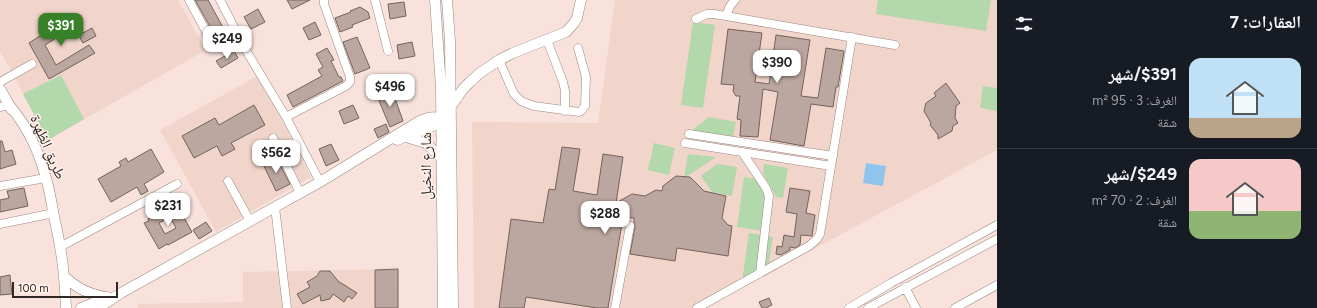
<!DOCTYPE html>
<html lang="ar">
<meta charset="utf-8">
<style>
body{margin:0;font-family:Figtree,"Noto Naskh Arabic",sans-serif;background:#20242c;color:#f1f3f6;direction:rtl;height:100vh;display:flex;flex-direction:column;font-size:15px;white-space:nowrap}
*{box-sizing:border-box;margin:0}
p{font-size:13px;color:#9ea1a6}
.icon{flex:none;width:22px;height:22px;fill:none;stroke:currentColor;stroke-width:2;stroke-linecap:round;stroke-linejoin:round}
.map{position:relative;flex:1;overflow:hidden;direction:ltr}
.panel{display:flex;flex-direction:column;background:#171b24;width:320px}
.panel>*{flex:none}
.scale{position:absolute;left:12px;bottom:10px;width:106px;box-sizing:border-box;padding-left:4px;border:2px solid #302825;border-top:0;font-size:11px;line-height:14px;white-space:nowrap;color:#302825;-webkit-text-stroke:3px #fff2ed;paint-order:stroke}
.price{position:absolute;translate:-50% -34px;padding:0 9px;border-radius:8px;background:#fff;color:#222;font-size:13px;line-height:26px;filter:drop-shadow(0 1px 2px #0008)}
.price::after{content:'';position:absolute;left:50%;top:24px;width:12px;height:9px;margin-left:-6px;background:inherit;clip-path:polygon(0 0,100% 0,50% 100%)}
.price.on{background:#388128;color:#fff}
ul{padding:0;list-style:none}
li{display:flex;align-items:center;gap:12px;height:100px;padding:0 16px}
li+li{border-top:1px solid #363941}
li span{display:grid;place-items:center;flex:none;width:112px;height:80px;border-radius:12px;color:#555}
li>.icon{margin-inline-start:auto}
span .icon{width:48px;height:48px;fill:#fffc;stroke-width:1}
li b{font-size:17px}
h2{display:flex;justify-content:space-between;align-items:center;height:48px;padding:0 16px;font-size:17px}
main{display:flex;flex:1;min-height:0}
.map>svg:first-child{display:block}
.built{fill:#f2d5ca}
.green{fill:#b2d8ac}
.water{fill:#90c4ed}
.building{fill:#bba79f;stroke:#74625b;fill-rule:evenodd}
.lines{fill:none;stroke-linecap:round;stroke-linejoin:round}
.minor-casing{stroke:#9b8780;stroke-width:9}
.major-casing{stroke:#9b8780;stroke-width:11}
.minor{stroke:#fff;stroke-width:8}
.major{stroke:#fff;stroke-width:10}
.labels{text-anchor:middle;dominant-baseline:central;stroke-width:3;stroke-linejoin:round;paint-order:stroke}
.street-label{font-size:15px;fill:#302825;stroke:#fff2ed}
</style>
<main>
<section class="panel">
<h2>العقارات: 7<svg class="icon" aria-label="filters" viewBox="0 0 24 24"><path d="M4 7h16M4 17h16"/><circle cx="9" cy="7" r="2"/><circle cx="15" cy="17" r="2"/></svg></h2>
<ul>
<li><span style="background:linear-gradient(#bfe0f5 75%,#b9a48a 0)"><svg class="icon" aria-label="home" viewBox="0 0 24 24"><path d="M3 11l9-7 9 7M6 9v11h12V9"/></svg></span><div><b>$391/شهر</b><p>الغرف: 3 · 95 m²</p><p>شقة</p></div></li>
<li><span style="background:linear-gradient(#f6c9c9 65%,#8fb573 0)"><svg class="icon" aria-label="home" viewBox="0 0 24 24"><path d="M3 11l9-7 9 7M6 9v11h12V9"/></svg></span><div><b>$249/شهر</b><p>الغرف: 2 · 70 m²</p><p>شقة</p></div></li>
</ul>
</section>
<div class="map">
<svg width="997" height="308" viewBox="0 0 997 308">
<rect width="100%" height="100%" fill="#f8e2db"/>
<path class="built" d="M0,0H178L206,50L48,140L0,51Z
M615,0H997V150L705,308H474L472,122L598,123Z
M259,75L311,177L216,232L160,130Z
M398,269L399,308H138V304L243,302V272Z"/>
<path class="green" d="M878,0H991L986,31L876,14Z
M693,22L715,25L703,108L681,105Z
M61,75L84,119L48,140L23,94Z
M983,86L997,88V111L980,108Z
M709,117L736,122L732,144L691,137L692,130Z
M654,143L675,148L669,175L648,170Z
M688,154L716,157L684,178Z
M717,164L737,167L732,196L712,192L701,176Z
M764,164L788,168L783,198L776,197L763,174Z
M744,177L757,179L773,201L769,232L737,227Z
M749,233L773,237L768,269L742,282Z"/>
<path class="water" d="M866,163L886,166L883,186L863,183Z"/>
<path class="building" d="M195,0H208L226,33L217,39Z
M287,0H310L292,9Z
M404,2L406,16L390,19L388,4Z
M360,7L368,12L370,18L352,25L353,27L340,32L335,18L351,12L350,11Z
M258,9L265,22L251,29L244,17Z
M72,15L83,33L92,28L96,36L83,43L74,27L45,45L56,65L89,45L95,53L49,79L29,43Z
M315,22L321,35L309,40L303,28Z
M728,29L762,33L755,82L769,84L776,35L810,40L801,96L818,98L826,48L844,51L838,87H836L833,107L811,104L804,146L770,140L778,92L763,89L758,137L740,136L741,120L737,119L740,96H736L733,91L734,85L721,84Z
M357,37L370,68L355,74L343,42Z
M412,42L415,56L399,59L397,45Z
M327,48L334,60L331,61L339,77H341L343,81L293,107L287,95L322,76L318,70L323,67L316,54Z
M234,51L238,58L221,68L216,61Z
M946,83L960,103L956,106L955,118L958,123L953,126L952,131L938,139V135L930,125L931,123L924,111L926,103L936,96L934,93Z
M392,90L403,121L390,127L377,96Z
M254,105L265,125L231,143L235,149L222,156L217,146L194,158L182,136L215,118L219,125Z
M353,105L359,118L344,124L339,111Z
M386,124L389,132L378,138L374,129Z
M0,141H2L5,152L12,150L16,164L0,169Z
M331,144L339,160L326,166L319,149Z
M562,147L580,149L573,191L597,195L603,154L623,157L616,203L632,194L645,196L656,190L662,191L663,186L676,176L690,177L704,191L726,196L722,218L728,225L732,226L728,256L677,248L675,261L630,254L635,227L634,222V218L623,217L608,308H597L526,297L524,308H499L511,219L543,223L549,189L555,190Z
M151,149L164,172L144,184L148,191L141,195L137,187L111,202L98,179L121,166L119,162L126,158L128,162Z
M276,157L290,184L276,191L263,164Z
M24,188L28,206L0,212V200L9,198L7,191Z
M790,188L810,191L806,213L815,215L812,236L801,235L800,245L795,248L790,247V250L781,255L776,254L777,246L782,247L784,235L794,237L797,214L786,212Z
M177,205L192,232L168,245L167,244L159,249L144,223L149,221L148,219L171,206L172,208ZM170,217L176,228L165,234L159,223Z
M206,222L212,231L199,239L193,230Z
M398,269V308H375V270Z
M320,271H330L338,281L357,293L352,299L348,296L344,302L333,294L330,299L321,301L320,295L303,304L297,294L310,287L307,282L317,276Z
M10,275L12,294L0,295V277Z
M769,298L772,305L766,308H762L759,302Z"/>
<g class="lines">
<g class="minor-casing">
<path id="minor" d="M189,0L209,37
M220,0L247,52L286,117L320,182
M375,0L388,51
M726,16L730,6L735,0
M696,19L707,14H714L895,45
M547,40L563,82L565,91V111
M499,60L514,94L521,101L534,106L579,112L581,111L585,106L586,77L578,48
M0,82L32,64
M0,107L9,105
M286,117L346,86L350,82V77L324,4V0
M689,134L833,156
M273,138L300,193
M685,143L831,166
M742,152L766,188L769,196L760,273
M228,181L250,221
M0,186L40,179
M275,207L287,308
M0,224L54,213
M60,247L177,184
M905,287L916,308
M615,308L630,226
M697,308L809,246L817,239L820,234L852,37
M849,308L891,283L997,225
M868,308L997,239
M955,308L997,285"/>
</g>
<g class="major-casing">
<path id="major" d="M435,0L441,88L443,308
M447,0L450,41L453,308
M0,89L12,110
M9,105C33,132 46,170 52,205C54,219 58,233 60,247C64,267 65,288 66,308
M406,137L426,143L441,158
M397,140L435,125L448,111L463,89L471,81L480,73L499,60L513,53L566,32L574,23L577,18L581,0
M64,276C76,288 90,295 107,297
M81,308L105,298
M98,308L121,293L320,182L418,122C430,116 440,115 451,124"/>
</g>
<use href="#minor" class="minor"/>
<use href="#major" class="major"/>
</g>
<g class="labels">
<g class="street-label">
<text transform="translate(48 147) rotate(67)">طريق الظهرة</text>
<text transform="translate(426 166) rotate(-90)">شارع النخيل</text>
</g>
</g>
</svg>
<div class="scale">100 m</div>
<b class="price on" style="left:61px;top:47px">$391</b>
<b class="price" style="left:227px;top:60px">$249</b>
<b class="price" style="left:777px;top:84px">$390</b>
<b class="price" style="left:390px;top:108px">$496</b>
<b class="price" style="left:276px;top:174px">$562</b>
<b class="price" style="left:168px;top:227px">$231</b>
<b class="price" style="left:605px;top:235px">$288</b>
</div>
</main>
